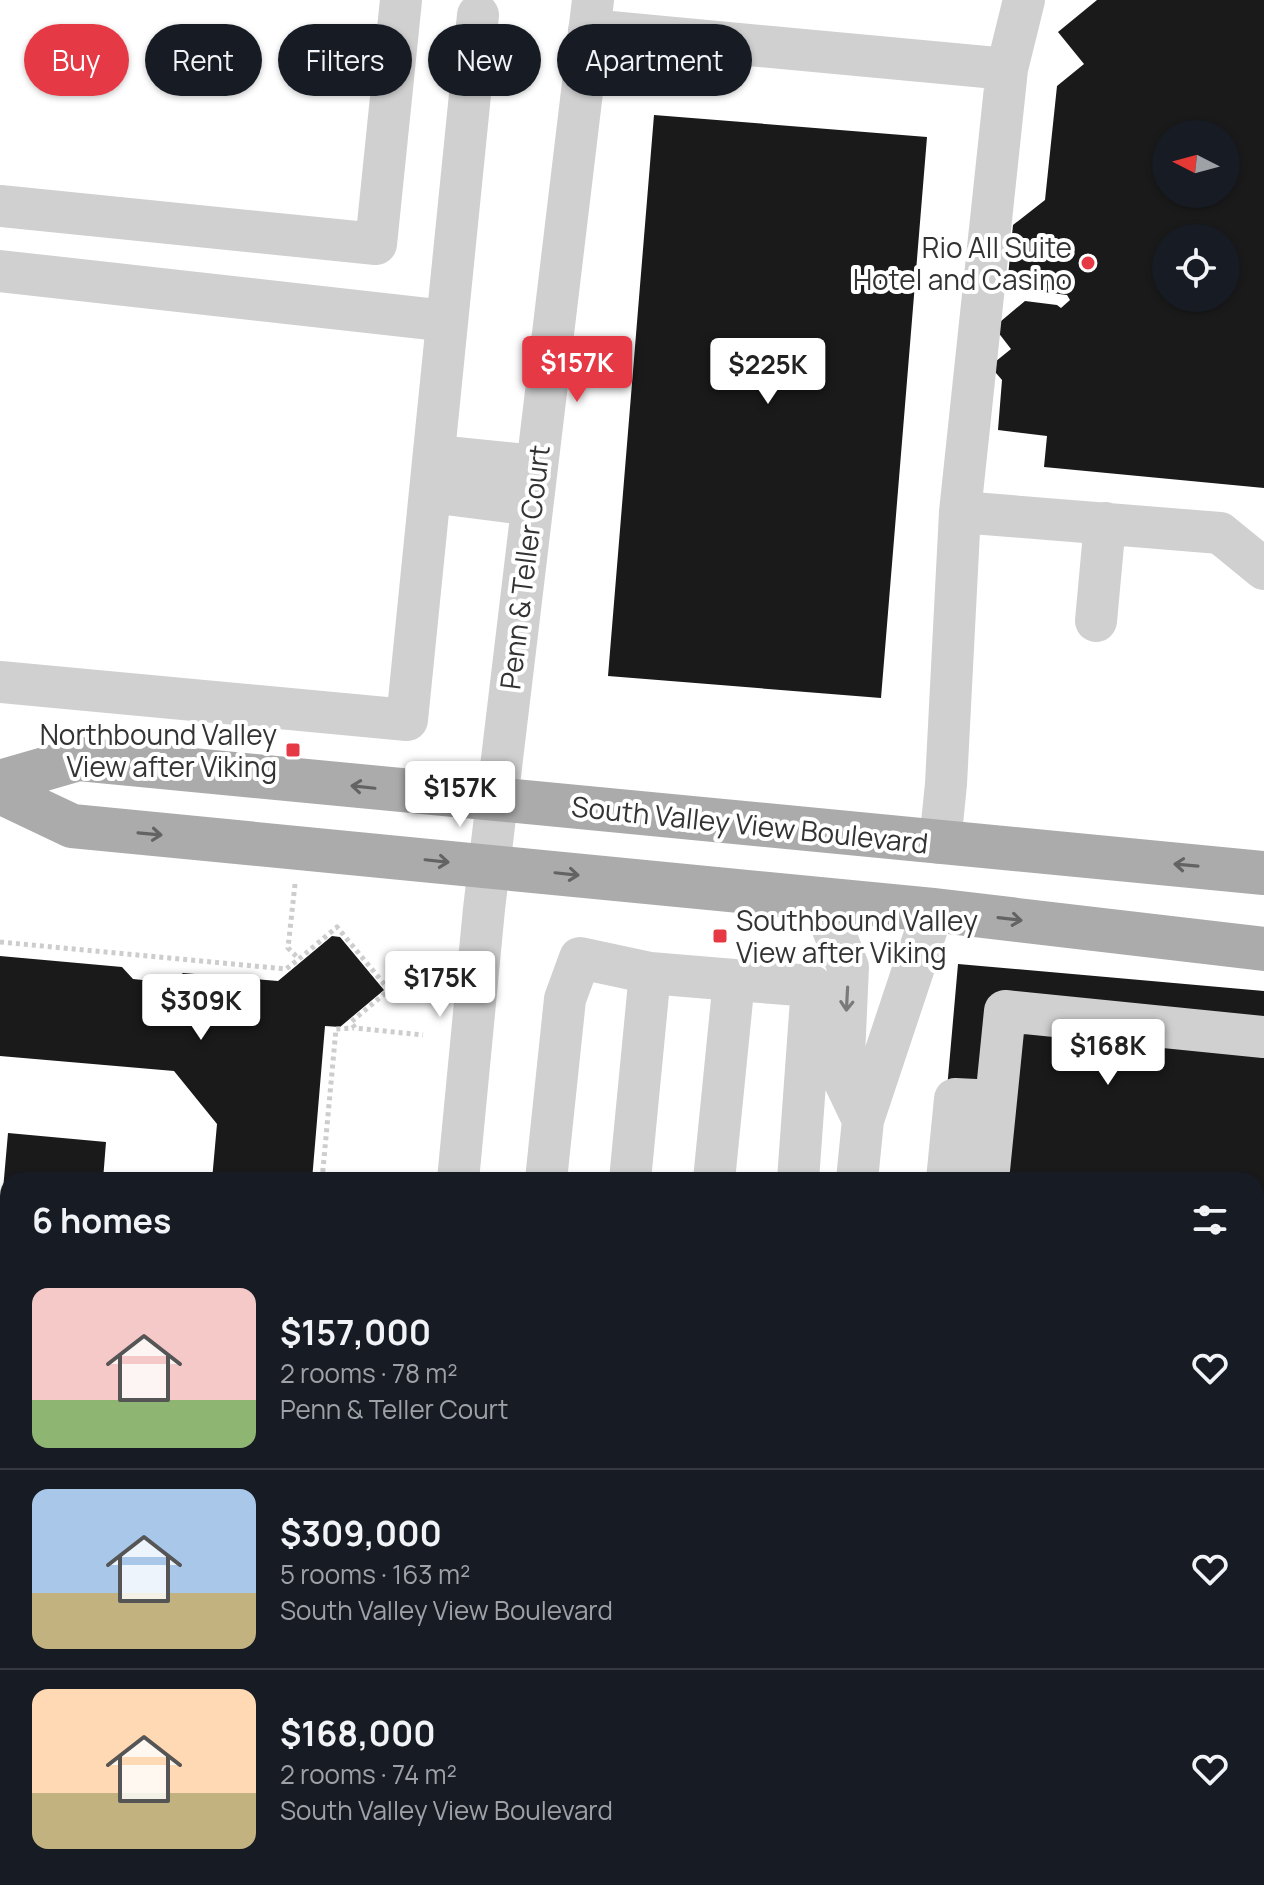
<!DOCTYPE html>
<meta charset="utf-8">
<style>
body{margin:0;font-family:Manrope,sans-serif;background:#20242c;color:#f1f3f6;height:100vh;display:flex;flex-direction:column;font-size:30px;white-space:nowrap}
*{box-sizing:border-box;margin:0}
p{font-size:26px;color:#9ea1a6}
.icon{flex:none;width:44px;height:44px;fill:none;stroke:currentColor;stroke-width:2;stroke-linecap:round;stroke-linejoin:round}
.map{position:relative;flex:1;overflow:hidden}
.side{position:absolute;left:0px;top:1172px;width:1264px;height:714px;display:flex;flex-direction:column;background:#171b24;border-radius:24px 24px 0 0;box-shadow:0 2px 6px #0004}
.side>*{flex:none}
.banner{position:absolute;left:24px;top:24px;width:800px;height:72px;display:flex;gap:16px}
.needle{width:52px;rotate:276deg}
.tools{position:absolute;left:1152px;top:120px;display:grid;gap:16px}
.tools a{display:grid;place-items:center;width:88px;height:88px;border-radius:50%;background:#171b24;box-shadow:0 2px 6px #0004;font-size:40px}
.price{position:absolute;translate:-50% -68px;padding:0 18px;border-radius:8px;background:#fff;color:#222;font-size:26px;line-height:52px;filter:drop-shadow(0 2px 4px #0008)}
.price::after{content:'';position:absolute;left:50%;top:48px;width:24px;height:18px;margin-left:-12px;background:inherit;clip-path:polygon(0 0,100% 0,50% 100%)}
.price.on{background:#e63946;color:#fff}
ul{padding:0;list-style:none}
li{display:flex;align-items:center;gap:24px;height:200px;padding:0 32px}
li+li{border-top:2px solid #363941}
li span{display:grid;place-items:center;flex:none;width:224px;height:160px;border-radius:16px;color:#555}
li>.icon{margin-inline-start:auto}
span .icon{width:96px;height:96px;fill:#fffc;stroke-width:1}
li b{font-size:34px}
h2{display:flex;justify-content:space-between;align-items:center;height:96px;padding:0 32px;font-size:34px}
.pill{padding:0 28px;border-radius:36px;background:#171b24;box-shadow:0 2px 6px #0004;font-size:28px;line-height:72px}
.pill.on{background:#e63946;color:#fff}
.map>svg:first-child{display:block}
.building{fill:#1a1a1a;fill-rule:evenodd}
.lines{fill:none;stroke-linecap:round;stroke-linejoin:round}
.path{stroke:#cdcdcd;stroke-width:5;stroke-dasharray:4 4;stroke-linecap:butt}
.minor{stroke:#d0d0d0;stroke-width:42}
.major{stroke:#ababab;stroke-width:44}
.oneway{stroke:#636363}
.oneway2{stroke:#7a7a7a}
.poi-dot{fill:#e63946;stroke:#fff;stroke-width:3}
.labels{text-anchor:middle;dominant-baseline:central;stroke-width:8;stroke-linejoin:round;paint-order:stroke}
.poi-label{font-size:28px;fill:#333;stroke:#fff;text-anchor:end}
.street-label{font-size:28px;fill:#333;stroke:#fff}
</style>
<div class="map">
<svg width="1264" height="1885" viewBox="0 0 1264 1885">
<rect width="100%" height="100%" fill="#fff"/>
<path class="building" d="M1097,0H1264V488L1044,467L1047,436L998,430L1002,380L990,366L1011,349L994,327L1025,301L1057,305L1061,308L1070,300L1067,295L1007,287L1013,225L1045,200L1057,86L1084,64L1058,32ZM1166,134H1226V194H1166ZM1166,238H1226V298H1166Z
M654,115L927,137L881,698L608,676Z
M332,936L340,937L384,990L340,1027L325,1026L312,1180H212L217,1124L174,1071L0,1056V956L122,967L133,979L171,983L183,973L278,981Z
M958,964L1264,991V1439H1256V1180H939Z
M8,1133L106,1142L103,1180H8V1683H0V1224Z
M71,1878L97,1881V1878L126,1879V1882L133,1883V1885H71Z
M458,1878H487L486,1885H457Z
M501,1878H515L531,1880L530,1885H500Z"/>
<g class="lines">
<path class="path" d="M295,884L288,948L299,959L337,927L389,990L351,1022L355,1028L423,1035
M0,942L286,969L299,959
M322,1180L336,1029L354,1028
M36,1885L37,1878
M188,1885L189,1878
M787,1885L792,1878"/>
<path class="minor" d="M589,30L1007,69L960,512L946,784L940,843
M1007,69L1024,0
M0,206L376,244L401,0
M0,271L447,321
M532,505L446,494L432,475L446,457L536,466
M960,512L1220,533L1264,569
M1096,621L1105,523
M0,682L407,720L478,15
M821,899L848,967L843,1078L863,1120
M650,973L734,980
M458,1180L484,909L593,0
M546,1180L565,999L580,958L650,973L630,1180
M714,1180L734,980L812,986L798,1180
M857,1180L863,1120L933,910
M947,1180L955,1099L996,1101
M988,1180L1005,1011L1264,1037
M1256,1397L1264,1398
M1256,1487H1264
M0,1694H8
M0,1791H8
M1256,1833L1263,1834L1264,1828
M1076,1878L1145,1885
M389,1885V1878"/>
<path class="major" d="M0,782L79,759L1264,873
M0,792L72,826L933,910L1264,949"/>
</g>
<defs><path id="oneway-shaft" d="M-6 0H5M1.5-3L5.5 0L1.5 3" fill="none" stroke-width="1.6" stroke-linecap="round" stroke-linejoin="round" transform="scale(2)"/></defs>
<g class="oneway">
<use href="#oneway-shaft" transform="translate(363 787) rotate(-174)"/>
<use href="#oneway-shaft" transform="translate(150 834) rotate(5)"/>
<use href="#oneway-shaft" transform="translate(437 861) rotate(6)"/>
<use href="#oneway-shaft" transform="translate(1186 865) rotate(-175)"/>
<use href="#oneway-shaft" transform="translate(567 874) rotate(6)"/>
<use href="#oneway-shaft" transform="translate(1010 919) rotate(7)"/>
</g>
<use class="oneway2" href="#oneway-shaft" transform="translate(847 999) rotate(93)"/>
<g class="poi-dot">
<circle cx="1088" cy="263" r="8"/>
<rect x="285" y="742" width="16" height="16" rx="4"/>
<rect x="712" y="928" width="16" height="16" rx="4"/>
</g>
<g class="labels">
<g class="poi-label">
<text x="1072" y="247">Rio All Suite<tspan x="1072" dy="32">Hotel and Casino</tspan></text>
<text x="277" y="734">Northbound Valley<tspan x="277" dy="32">View after Viking</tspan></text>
<text x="736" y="920" text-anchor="start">Southbound Valley<tspan x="736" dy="32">View after Viking</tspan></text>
</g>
<g class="street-label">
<text transform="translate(524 567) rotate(-83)">Penn &amp; Teller Court</text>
<text transform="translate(750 824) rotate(6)">South Valley View Boulevard</text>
</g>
</g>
</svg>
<div class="tools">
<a><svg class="needle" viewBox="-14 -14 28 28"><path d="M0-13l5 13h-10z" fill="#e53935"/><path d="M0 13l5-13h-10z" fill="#9ea1a6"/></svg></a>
<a><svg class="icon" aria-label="locate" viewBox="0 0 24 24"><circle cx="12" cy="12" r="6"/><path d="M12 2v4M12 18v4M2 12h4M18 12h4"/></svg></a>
</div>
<b class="price on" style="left:577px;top:404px">$157K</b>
<b class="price" style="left:768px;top:406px">$225K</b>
<b class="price" style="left:460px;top:829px">$157K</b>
<b class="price" style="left:440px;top:1019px">$175K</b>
<b class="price" style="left:201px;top:1042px">$309K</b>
<b class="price" style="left:1108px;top:1087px">$168K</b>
<div class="banner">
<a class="pill on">Buy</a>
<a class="pill">Rent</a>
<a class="pill">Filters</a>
<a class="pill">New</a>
<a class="pill">Apartment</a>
</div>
<section class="side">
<h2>6 homes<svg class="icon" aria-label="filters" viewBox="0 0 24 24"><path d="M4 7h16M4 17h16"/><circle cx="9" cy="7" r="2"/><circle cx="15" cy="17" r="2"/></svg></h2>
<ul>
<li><span style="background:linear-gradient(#f6c9c9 70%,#8fb573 0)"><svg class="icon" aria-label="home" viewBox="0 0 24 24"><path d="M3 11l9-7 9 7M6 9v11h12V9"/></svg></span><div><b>$157,000</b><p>2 rooms · 78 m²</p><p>Penn &amp; Teller Court</p></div><svg class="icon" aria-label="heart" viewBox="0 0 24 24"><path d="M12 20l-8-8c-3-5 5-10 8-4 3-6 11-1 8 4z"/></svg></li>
<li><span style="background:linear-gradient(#a9c7e8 65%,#c2b280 0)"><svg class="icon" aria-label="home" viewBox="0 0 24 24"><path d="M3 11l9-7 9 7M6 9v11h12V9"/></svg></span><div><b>$309,000</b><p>5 rooms · 163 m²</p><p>South Valley View Boulevard</p></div><svg class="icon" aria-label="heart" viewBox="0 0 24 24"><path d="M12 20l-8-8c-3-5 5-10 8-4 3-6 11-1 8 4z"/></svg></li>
<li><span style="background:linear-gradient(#ffd9b3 65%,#c2b280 0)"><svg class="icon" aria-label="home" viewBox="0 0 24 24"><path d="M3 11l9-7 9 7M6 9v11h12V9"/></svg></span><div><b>$168,000</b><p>2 rooms · 74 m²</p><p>South Valley View Boulevard</p></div><svg class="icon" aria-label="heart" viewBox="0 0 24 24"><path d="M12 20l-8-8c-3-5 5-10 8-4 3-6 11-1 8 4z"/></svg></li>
</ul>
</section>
</div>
